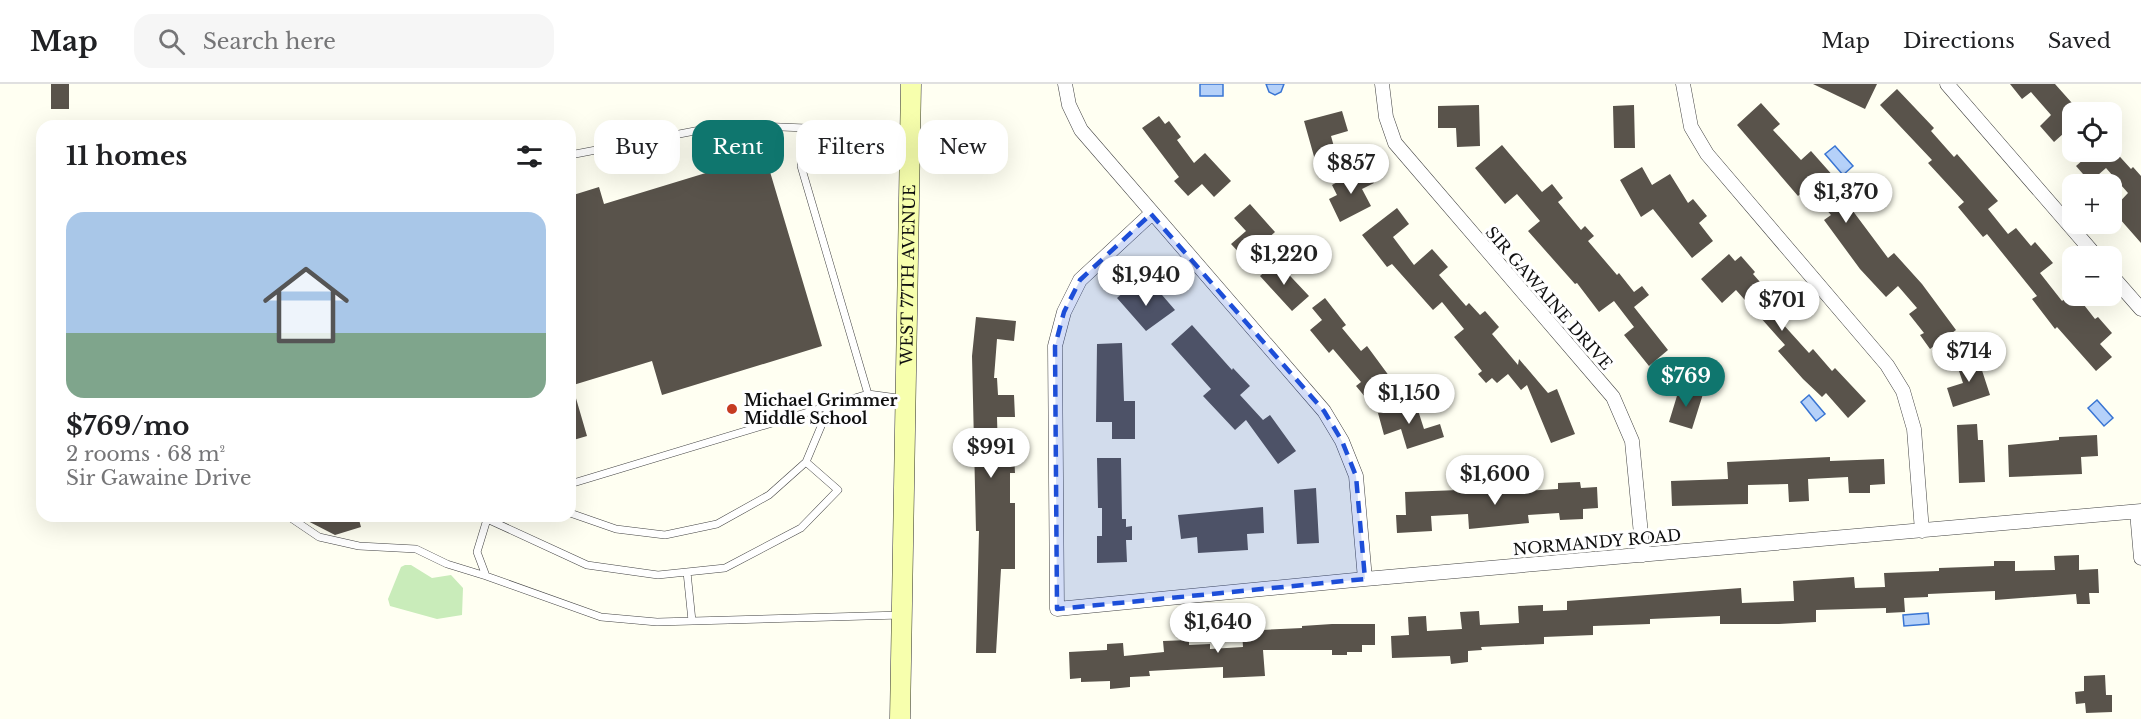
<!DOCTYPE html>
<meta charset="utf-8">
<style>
body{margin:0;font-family:"Libre Baskerville",serif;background:#f6f6f6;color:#202124;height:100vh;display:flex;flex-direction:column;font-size:22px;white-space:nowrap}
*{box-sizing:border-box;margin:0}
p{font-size:20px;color:#757577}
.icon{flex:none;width:33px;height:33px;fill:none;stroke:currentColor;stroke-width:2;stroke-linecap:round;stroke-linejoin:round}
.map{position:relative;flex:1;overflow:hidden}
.drawer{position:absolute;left:36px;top:36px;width:540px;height:402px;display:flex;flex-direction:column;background:#fff;border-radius:18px;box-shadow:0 6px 24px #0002}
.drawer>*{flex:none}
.top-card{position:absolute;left:594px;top:36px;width:570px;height:54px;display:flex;gap:12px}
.tools{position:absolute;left:2062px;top:18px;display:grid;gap:12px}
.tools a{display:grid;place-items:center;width:60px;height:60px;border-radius:12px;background:#fff;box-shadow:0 6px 24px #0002;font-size:30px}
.price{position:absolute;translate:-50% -51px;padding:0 14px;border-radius:21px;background:#fff;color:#222;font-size:20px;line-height:39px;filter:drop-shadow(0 2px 3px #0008)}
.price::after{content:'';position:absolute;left:50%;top:36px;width:18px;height:14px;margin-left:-9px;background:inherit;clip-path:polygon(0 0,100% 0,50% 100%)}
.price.selected{background:#0f766e;color:#fff}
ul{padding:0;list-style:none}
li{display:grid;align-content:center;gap:12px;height:318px;padding:0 30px}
li span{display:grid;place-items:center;height:186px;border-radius:18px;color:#555}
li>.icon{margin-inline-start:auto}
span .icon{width:108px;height:108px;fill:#fffc;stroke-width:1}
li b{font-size:26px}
h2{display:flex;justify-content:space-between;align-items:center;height:72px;padding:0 30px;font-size:26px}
.chip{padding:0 21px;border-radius:18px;background:#fff;box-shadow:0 6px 24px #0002;font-size:21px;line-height:54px}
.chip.selected{background:#0f766e;color:#fff}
header{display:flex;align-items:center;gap:36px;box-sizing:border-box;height:84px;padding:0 30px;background:#fff;border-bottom:2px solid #e0e0e0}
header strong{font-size:28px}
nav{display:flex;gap:33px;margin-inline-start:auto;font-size:21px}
.search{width:420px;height:54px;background:#f6f6f6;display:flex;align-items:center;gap:15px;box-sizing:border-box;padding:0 21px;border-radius:18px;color:#757577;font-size:22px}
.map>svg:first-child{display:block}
.green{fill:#c9ecba}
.water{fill:#b5d1f9;stroke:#3975d3;stroke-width:1.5}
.building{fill:#59534b}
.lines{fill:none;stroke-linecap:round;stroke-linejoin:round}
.lane-casing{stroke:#434343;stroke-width:8}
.street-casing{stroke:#434343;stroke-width:15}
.secondary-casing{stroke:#323232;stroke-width:21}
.lane{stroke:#fff;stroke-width:7}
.street{stroke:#fff;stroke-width:14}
.secondary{stroke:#f7ffad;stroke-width:20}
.marked{fill:#1d4ed8;fill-opacity:0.2;stroke:#1d4ed8;stroke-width:4.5;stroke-dasharray:12 8;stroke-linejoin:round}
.poi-dot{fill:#c63c21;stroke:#fff;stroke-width:2}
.labels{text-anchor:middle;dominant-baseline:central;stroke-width:6;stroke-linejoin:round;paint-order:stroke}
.street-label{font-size:16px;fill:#101010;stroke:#fff}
.poi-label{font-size:16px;font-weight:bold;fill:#101010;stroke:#fff;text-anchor:start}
</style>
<header>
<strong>Map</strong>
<div class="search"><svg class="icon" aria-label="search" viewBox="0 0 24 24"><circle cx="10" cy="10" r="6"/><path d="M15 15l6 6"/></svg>Search here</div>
<nav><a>Map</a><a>Directions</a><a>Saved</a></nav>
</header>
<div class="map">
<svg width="2141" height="635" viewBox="0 0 2141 635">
<rect width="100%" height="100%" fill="#fffff2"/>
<path class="green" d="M405,481H411L432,494L451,491L463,504L462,531L437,535L390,522L388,515L401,483Z"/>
<path class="water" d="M1200,0H1223V12H1200Z
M1266,0H1284L1281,8L1275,11L1269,8Z
M1835,62L1853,82L1843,91L1825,70Z
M1809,311L1825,330L1816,337L1801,318Z
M2097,316L2113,334L2104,342L2088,324Z
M1928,529L1929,540L1904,542L1903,531Z"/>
<path class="building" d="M51,0H69V25H51Z
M1813,0H1877L1865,25Z
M2010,0H2055L2080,28H2073V41L2054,58L2040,42L2051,31L2031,8L2022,15Z
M1897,5L1934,44L1931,47L1954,73L1957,70L1998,117L1988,125L2008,150L2016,144L2031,162L2035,158L2053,179L2040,189L2062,217L2073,208V212H2077L2095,235L2098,233L2112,249L2100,260L2112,273L2096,287L2057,243L2055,245L2032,215L2037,212L1987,150L1983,153L1958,123L1964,118L1928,79L1932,76L1880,21Z
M1761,19L1780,40L1773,46L1801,76L1811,67L1843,103L1838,107L1888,174L1894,169L1922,200L1956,246L1930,265L1920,251L1924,249L1909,230L1917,224L1898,202L1886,213L1860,185L1824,136L1831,131L1807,104L1798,112L1737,41Z
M1479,21L1480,62L1457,63L1456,44H1438V22Z
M1634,21L1635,64H1614L1613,22Z
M1342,27L1348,47L1331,52L1336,70L1315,76L1304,37Z
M1159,32L1165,40L1169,37L1181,53L1177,56L1194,79L1205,69L1231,97L1214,113L1202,100L1188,112L1174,97L1179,93L1142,44Z
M1502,61L1542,108L1552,100L1563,114L1558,118L1581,146L1585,142L1594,152L1588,157L1617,191L1619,189L1634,208L1642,202L1649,211L1634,223L1668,266L1649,282L1624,251L1634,243L1614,217L1599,228L1577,199L1575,200L1528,147L1540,137L1517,110L1505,120L1475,84Z
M2112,64L2131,85L2133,83L2141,92V159L2112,126L2128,109L2106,84L2090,98L2076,82L2092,68H2112Z
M765,71L822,262L662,311L652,277L570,302V112L599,103L604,120Z
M1365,83L1374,99L1362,105L1371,122L1340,138L1329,115L1337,111L1332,101Z
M1642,83L1652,101L1670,90L1688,119L1693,115L1707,132L1699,139L1713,157L1692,174L1653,125L1641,133L1620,96Z
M1250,120L1275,148L1245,175L1231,160L1246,147L1234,134Z
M1397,124L1409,140L1393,153L1414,181L1432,165L1448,183L1439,191L1466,222L1469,219L1480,231L1485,227L1499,243L1492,250L1518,281L1519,275L1548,309L1557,305L1575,350L1551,359L1527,301L1521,306L1508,290L1497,299L1492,294L1486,299L1478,290L1482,287L1454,253L1464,245L1442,218L1433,226L1392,180L1387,183L1362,151Z
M1729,170L1735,177L1741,172L1755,188L1753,190L1789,231L1781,238L1809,269L1813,265L1832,287L1835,284L1866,317L1848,334L1826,309L1822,313L1803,295L1778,267L1785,261L1736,206L1722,219L1701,195Z
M1276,177L1309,212L1292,227L1260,192Z
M1132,201L1143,215L1156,204L1175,226L1146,247L1117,214Z
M1325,214L1346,241L1342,244L1361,267L1367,262L1395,300L1371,320L1356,302L1361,298L1333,265L1329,269L1310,246L1322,236L1312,224Z
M976,233L1016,237L1014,257L997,255L994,294H997L998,311H1014L1015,333H997L998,369H1014L1015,389H1010V419H1015V485H1001L996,569H976L979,447H976L972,272Z
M1192,241L1232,286L1233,284L1250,302L1240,311L1263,336L1270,331L1296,367L1278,380L1246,336L1235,346L1203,312L1211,305L1171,260Z
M1122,259L1124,317H1135V355H1112V338H1096L1097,260Z
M1977,271L1990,311L1953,323L1947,304L1963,299L1956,278Z
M1680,302L1703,310L1692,345L1669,338Z
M570,304H573L587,352L570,357Z
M1415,317L1424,345L1440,340L1444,353L1407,365L1401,345L1384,351L1378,329Z
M1977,340L1978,356H1983L1985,398L1959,399L1957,341Z
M2097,351L2098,372L2081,373L2082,390L2009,393L2008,361L2059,356V353Z
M1830,373V377L1884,375L1885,400L1870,401V409H1849L1848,393L1808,395L1809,417L1789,418L1788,400L1748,401V420L1672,422L1671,397L1728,395L1727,378Z
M1097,374H1121L1122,435H1126V443L1132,442V456H1126L1127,478L1097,479V452H1102V424H1098Z
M1580,398L1581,404L1597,403L1598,424L1583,425V435L1560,436L1559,429L1528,431L1529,439L1469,445L1468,430L1431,432L1432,447L1397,449L1396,431H1406L1405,408L1487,405V409L1558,405V399Z
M1316,404L1319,459L1297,460L1294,406Z
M1263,423L1264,449L1247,450L1248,466L1198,469L1197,453L1181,455L1178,431Z
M298,432H358L361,443L335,451Z
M2079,471V486L2098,485L2099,509H2089L2090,520H2077L2076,510L1995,516V507L1928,510V513L1904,514L1905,528L1886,529V524L1816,526V538L1779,540H1720V532L1650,535V540L1593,542V551L1544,553V560L1481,563L1482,566L1468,567V578L1451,580L1450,572L1392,574L1391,552L1409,551L1408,533L1426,532L1427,547L1462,545L1460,528L1479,527L1480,541L1519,539L1518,522L1543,521V527L1567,526V517L1741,504L1742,519L1794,517L1793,497L1854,493L1855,504L1885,503L1884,489L1939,487V484L1994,482V477H2015V487L2055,486L2054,472Z
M1332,540H1375V561H1362V568H1347V571H1332V566H1263L1265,592L1223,594V583L1149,587L1150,592L1130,593V603L1110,605V597L1081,598V594L1070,595L1069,568L1107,566V560L1123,559L1124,572L1164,568L1163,557L1189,556V561L1210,560V565L1243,563L1242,547L1302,544V542Z
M2105,591L2106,611H2112V628L2086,629L2085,619L2076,620L2075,608L2084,607V592Z"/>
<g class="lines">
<g class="lane-casing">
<path id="lane" d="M806,44L801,82L868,310
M570,71L726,41L806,44L908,63
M570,400L868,310L905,315
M570,429L616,445L665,451L717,440L769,411L806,378L830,321
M288,432L319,453L359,462L416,465L447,480L486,492
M488,432L477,468L486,492L601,533L657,538L901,531
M485,434L587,481L658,491L725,484L801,444L838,406L806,378
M687,488L692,537"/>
</g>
<g class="street-casing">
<path id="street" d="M1065,0L1069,21L1081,46L1324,327L1342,357L1356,392L1365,495
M1382,0L1386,33L1395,59L1613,313L1632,357L1643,471
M1683,0L1691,43L1707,70L1887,281L1903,307L1914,345L1922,447
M1947,0L2096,172
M1151,130L1080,196L1064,228L1055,262L1057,525L1365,495L2141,427
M2112,192L2141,225
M2137,428L2141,474"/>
</g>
<g class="secondary-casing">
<g id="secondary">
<path id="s1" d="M900,635L911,0"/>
</g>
</g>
<use href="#lane" class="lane"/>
<use href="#street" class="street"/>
<use href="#secondary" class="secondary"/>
</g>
<path class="marked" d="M1151,130L1324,327L1342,357L1356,392L1365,495L1057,525L1055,262L1064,228L1080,196Z"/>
<circle class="poi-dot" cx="732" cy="325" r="6"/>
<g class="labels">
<g class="street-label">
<text stroke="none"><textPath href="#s1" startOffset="444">WEST 77TH AVENUE</textPath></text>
<text transform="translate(1549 214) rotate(49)">SIR GAWAINE DRIVE</text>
<text transform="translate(1597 458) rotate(-5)">NORMANDY ROAD</text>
</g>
<g class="poi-label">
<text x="744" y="316">Michael Grimmer<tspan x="744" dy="18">Middle School</tspan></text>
</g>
</g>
</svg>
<div class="tools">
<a><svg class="icon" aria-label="locate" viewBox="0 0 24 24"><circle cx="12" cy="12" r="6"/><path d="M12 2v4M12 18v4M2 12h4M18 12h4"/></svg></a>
<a>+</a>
<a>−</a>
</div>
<b class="price" style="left:1351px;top:111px">$857</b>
<b class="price" style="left:1846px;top:140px">$1,370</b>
<b class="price" style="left:1284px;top:202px">$1,220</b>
<b class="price" style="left:1146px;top:223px">$1,940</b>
<b class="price" style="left:1782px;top:248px">$701</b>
<b class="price" style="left:1969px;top:299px">$714</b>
<b class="price selected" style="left:1686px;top:324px">$769</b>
<b class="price" style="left:1409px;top:341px">$1,150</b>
<b class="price" style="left:991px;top:395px">$991</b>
<b class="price" style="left:1495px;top:422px">$1,600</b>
<b class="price" style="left:1218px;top:570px">$1,640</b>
<div class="top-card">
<a class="chip">Buy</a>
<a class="chip selected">Rent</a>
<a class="chip">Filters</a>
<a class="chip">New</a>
</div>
<section class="drawer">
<h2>11 homes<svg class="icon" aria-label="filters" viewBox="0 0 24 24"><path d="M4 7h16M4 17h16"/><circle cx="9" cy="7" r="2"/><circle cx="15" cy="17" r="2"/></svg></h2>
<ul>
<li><span style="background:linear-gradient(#a9c7e8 65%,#7fa58c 0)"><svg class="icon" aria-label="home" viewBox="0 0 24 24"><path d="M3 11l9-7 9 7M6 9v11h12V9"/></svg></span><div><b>$769/mo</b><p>2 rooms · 68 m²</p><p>Sir Gawaine Drive</p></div></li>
</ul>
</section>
</div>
